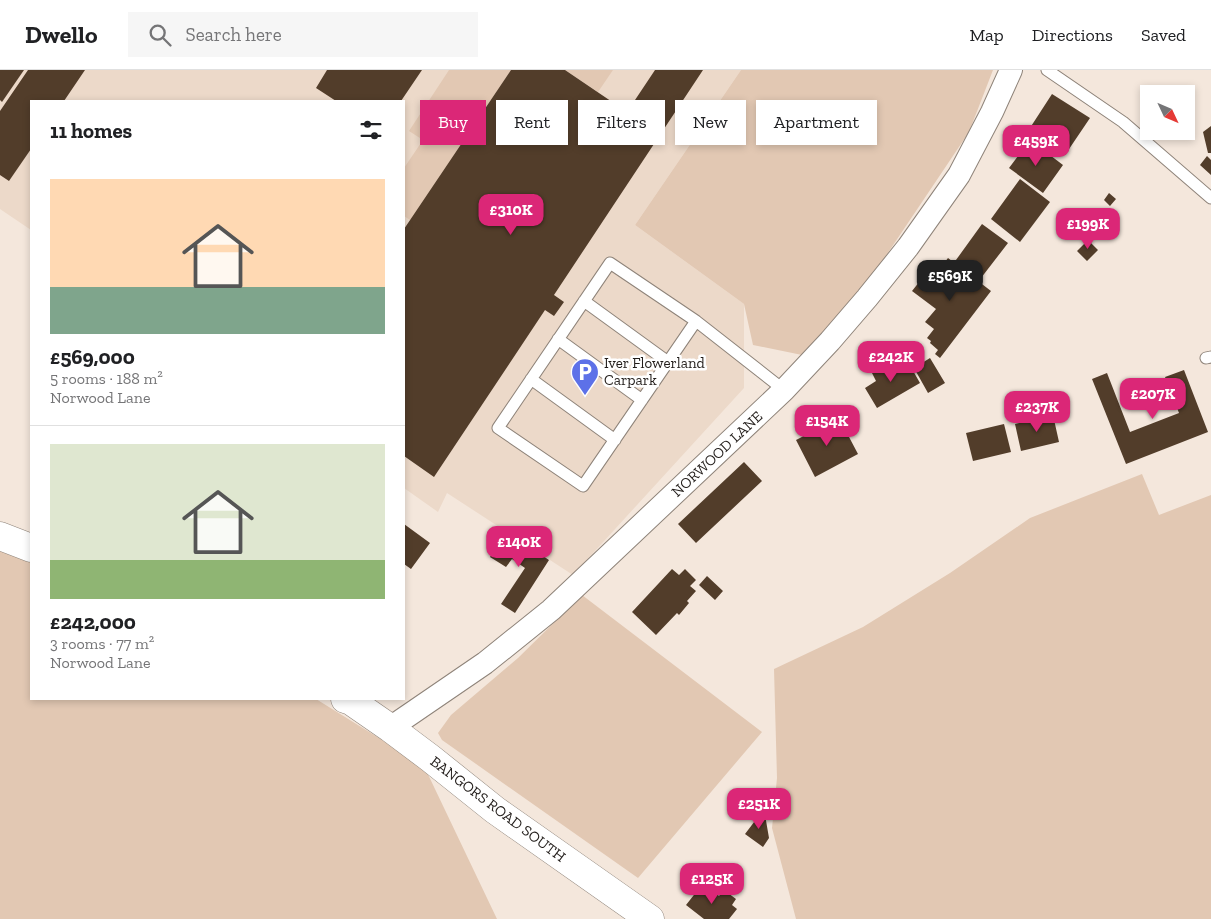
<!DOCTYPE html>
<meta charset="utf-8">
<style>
body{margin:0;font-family:"Zilla Slab",serif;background:#f6f6f6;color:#202124;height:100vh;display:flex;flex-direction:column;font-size:19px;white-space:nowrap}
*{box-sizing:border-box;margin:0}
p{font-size:16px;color:#757577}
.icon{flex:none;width:28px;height:28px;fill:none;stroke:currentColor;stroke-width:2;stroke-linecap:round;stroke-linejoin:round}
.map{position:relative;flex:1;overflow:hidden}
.drawer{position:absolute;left:30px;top:30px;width:375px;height:600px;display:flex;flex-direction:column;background:#fff;border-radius:0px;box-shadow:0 2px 8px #0003}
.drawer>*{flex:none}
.hud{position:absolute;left:420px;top:30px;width:475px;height:45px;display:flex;gap:10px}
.needle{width:32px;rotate:134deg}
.fabs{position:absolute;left:1140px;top:15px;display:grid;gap:10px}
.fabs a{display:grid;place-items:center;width:55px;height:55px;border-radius:0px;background:#fff;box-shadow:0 2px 8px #0003;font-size:25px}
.price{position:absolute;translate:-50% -42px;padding:0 11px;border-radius:10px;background:#db2777;color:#fff;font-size:16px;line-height:32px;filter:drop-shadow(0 1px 2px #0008)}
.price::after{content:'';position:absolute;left:50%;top:30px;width:15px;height:11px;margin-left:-8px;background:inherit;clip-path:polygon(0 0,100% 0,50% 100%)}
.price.active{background:#222;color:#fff}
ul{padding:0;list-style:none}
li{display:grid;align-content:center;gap:10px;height:265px;padding:0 20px}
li+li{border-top:1px solid #e0e0e0}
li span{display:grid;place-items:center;height:155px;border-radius:0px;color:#555}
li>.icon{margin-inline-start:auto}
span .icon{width:90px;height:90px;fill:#fffc;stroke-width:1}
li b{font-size:21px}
h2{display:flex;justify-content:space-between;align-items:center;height:60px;padding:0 20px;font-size:21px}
.chip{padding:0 18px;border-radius:0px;background:#fff;box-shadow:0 2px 8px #0003;font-size:18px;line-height:45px}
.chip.active{background:#db2777;color:#fff}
header{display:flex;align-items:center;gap:30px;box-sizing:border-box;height:70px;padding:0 25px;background:#fff;border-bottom:1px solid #e0e0e0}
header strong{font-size:24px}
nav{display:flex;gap:28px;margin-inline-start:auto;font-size:18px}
.search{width:350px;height:45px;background:#f6f6f6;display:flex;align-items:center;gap:12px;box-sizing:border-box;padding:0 18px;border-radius:0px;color:#757577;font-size:19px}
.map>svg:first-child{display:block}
.built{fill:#ecd9c9}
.green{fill:#e2c8b3}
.building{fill:#523d2a}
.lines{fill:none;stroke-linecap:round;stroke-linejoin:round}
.lane-casing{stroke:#8e8379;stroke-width:13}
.street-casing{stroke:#8e8379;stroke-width:24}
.secondary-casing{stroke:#8e8379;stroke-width:29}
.lane{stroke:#fff;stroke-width:11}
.street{stroke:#fff;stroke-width:22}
.secondary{stroke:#fff;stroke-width:28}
.labels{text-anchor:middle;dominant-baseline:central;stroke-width:5;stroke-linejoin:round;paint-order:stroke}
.poi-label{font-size:15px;fill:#211c19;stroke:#fff;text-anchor:start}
.street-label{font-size:15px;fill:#211c19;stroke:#fff}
</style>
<header>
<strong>Dwello</strong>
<div class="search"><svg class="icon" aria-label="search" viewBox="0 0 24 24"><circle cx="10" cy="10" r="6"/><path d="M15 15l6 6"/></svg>Search here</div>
<nav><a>Map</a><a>Directions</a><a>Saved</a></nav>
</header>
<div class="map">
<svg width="1211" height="849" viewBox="0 0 1211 849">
<rect width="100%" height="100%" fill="#f4e7dc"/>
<path class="built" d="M0,0H741L635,155L744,234V318L573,505L447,423L438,442L404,418V31H31V160L0,139Z"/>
<path class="green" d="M449,0H511L410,150L404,146V98L423,70L409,61Z
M565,0H613L598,22Z
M741,0H993L969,62L871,208L807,286L753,275L744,234L635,155Z
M1142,404L1159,445L1211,425V849H796L772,758L777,708L774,599L863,557L950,503L1030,448Z
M0,466L31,478V629H316L424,696L497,849H0Z
M582,525L762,662L638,808L442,670L438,663L451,645L518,588Z"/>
<path class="building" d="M0,0H24L2,32L0,30Z
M28,0H85L64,31H31V79L9,111L0,105V41Z
M327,0H422L401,31H336L316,18Z
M511,0H565L627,42L655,0H703L554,225L564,232L554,246L545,240L434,407L404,386V159Z
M1052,24L1090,48L1065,85L1028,61Z
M1211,56V83H1208L1203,62Z
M1030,70L1063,95L1043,123L1009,98Z
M1207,86L1211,90V105L1200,95Z
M1020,109L1050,132L1020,172L991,149Z
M1109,123L1116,129L1110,136L1104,130Z
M982,154L1008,173L981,208L956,190Z
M1088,170L1098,180L1087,191L1077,181Z
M948,188L991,221L940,288L935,284L938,280L930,273L931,271L927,268L934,259L925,252L936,239L912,221L932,196L938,201Z
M930,288L945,313L928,323L914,298Z
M894,290L898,298L908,292L920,313L877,338L865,318L876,311L872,303Z
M1184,300L1208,362L1126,394L1092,309L1107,303L1130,362L1179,343L1165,307Z
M1053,345L1059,372L1021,381L1015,354Z
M839,348L858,384L815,407L796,370Z
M1004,354L1011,382L973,391L966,363Z
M744,392L762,411L696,473L678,454Z
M404,454L430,473L411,499L404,494Z
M507,462L549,490L515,543L501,534L525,498L512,489L506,497L490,487Z
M672,499L679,505L685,499L696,510L690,516L696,521L687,531L689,533L679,545L677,543L656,565L632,542Z
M707,506L723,521L715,530L699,515Z
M764,739L769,768L763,777L745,764Z
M701,816L712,825L714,822L719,826L724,820L736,829L732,835L737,839L729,849H704L686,835Z"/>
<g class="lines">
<g class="lane-casing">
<path id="lane" d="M1047,0L1123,52L1211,128
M610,193L696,251L583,416L498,358Z
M584,231L668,292
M696,251L784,320
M558,269L642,330
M1206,288L1211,287
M531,309L615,370"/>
</g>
<g class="street-casing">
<path id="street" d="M390,658L485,593L551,540L784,320L830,271L867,228L908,177L959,105L992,42L1011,0"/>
</g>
<g class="secondary-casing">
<path id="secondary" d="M0,466L31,478
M345,629L351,631L390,658L430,688L495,740L650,849"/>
</g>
<use href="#lane" class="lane"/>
<use href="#street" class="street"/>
<use href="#secondary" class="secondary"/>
</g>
<defs>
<g id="parking-pin" transform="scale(1.4375)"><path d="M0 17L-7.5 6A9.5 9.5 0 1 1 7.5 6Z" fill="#5d71e8" stroke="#fff"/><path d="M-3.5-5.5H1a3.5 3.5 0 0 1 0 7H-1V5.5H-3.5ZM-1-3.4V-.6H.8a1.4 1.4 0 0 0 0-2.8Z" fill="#fff"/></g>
</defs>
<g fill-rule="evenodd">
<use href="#parking-pin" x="585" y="302"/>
</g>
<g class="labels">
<g class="poi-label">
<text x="604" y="293">Iver Flowerland<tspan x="604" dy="17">Carpark</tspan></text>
</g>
<g class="street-label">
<text transform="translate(717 384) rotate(-43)">NORWOOD LANE</text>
<text transform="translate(498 739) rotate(37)">BANGORS ROAD SOUTH</text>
</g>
</g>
</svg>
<div class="fabs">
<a><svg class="needle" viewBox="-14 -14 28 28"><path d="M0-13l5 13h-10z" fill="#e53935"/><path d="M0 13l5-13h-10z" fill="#757577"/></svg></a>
</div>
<b class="price" style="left:1036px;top:97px">£459K</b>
<b class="price" style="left:511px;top:166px">£310K</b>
<b class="price" style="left:1088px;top:180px">£199K</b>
<b class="price active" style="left:950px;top:232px">£569K</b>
<b class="price" style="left:891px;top:313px">£242K</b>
<b class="price" style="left:1153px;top:350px">£207K</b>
<b class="price" style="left:1037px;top:363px">£237K</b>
<b class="price" style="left:827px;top:377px">£154K</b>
<b class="price" style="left:519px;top:498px">£140K</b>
<b class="price" style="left:759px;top:760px">£251K</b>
<b class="price" style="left:712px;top:835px">£125K</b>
<div class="hud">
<a class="chip active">Buy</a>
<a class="chip">Rent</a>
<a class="chip">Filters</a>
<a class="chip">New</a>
<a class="chip">Apartment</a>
</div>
<section class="drawer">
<h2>11 homes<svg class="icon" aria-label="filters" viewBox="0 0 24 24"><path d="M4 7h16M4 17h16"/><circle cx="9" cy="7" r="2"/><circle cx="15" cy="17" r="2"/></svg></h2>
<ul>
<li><span style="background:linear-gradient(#ffd9b3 70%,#7fa58c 0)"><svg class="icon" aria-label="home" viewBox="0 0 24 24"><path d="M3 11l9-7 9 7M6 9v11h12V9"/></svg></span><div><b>£569,000</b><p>5 rooms · 188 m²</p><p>Norwood Lane</p></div></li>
<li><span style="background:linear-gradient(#dfe7d0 75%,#8fb573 0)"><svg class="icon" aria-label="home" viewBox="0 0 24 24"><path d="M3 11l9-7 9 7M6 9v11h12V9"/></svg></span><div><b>£242,000</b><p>3 rooms · 77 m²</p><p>Norwood Lane</p></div></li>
</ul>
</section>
</div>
